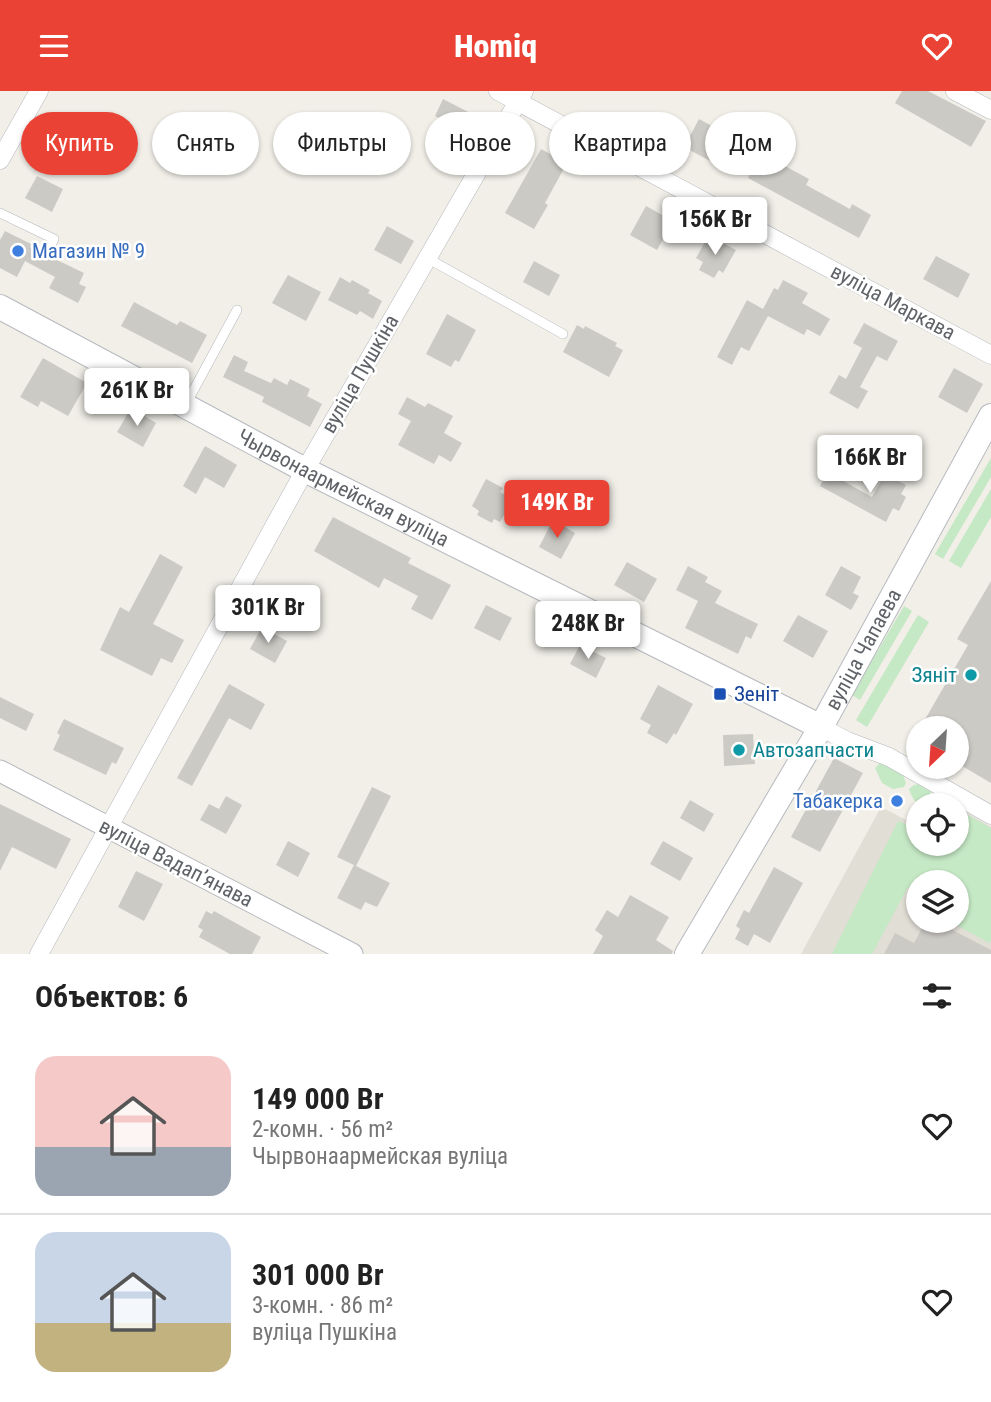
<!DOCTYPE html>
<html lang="ru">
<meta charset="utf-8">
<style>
body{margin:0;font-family:"Roboto Condensed",sans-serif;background:#f2f2f2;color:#222;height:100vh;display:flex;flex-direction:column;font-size:26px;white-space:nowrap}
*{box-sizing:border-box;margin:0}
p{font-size:23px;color:#767676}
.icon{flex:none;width:38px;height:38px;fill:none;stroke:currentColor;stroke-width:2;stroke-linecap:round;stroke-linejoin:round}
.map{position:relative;height:863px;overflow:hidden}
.sheet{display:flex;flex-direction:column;background:#fff;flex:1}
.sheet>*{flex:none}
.top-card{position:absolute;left:21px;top:21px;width:950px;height:63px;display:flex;gap:14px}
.needle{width:46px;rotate:205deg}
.buttons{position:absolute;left:906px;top:625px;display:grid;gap:14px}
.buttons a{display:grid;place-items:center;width:63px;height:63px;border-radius:50%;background:#fff;box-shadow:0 2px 5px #0004;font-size:35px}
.price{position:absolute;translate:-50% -60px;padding:0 16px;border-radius:7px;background:#fff;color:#222;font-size:23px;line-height:46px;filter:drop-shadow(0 2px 4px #0008)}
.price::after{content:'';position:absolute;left:50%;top:42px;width:21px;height:16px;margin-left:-10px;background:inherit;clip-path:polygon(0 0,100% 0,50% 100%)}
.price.selected{background:#ea4335;color:#fff}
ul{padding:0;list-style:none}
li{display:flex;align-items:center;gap:21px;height:175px;padding:0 35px}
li+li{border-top:2px solid #e0e0e0}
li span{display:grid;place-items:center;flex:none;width:196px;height:140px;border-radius:21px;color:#555}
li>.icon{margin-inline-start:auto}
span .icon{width:84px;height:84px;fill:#fffc;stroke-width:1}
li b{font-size:30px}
h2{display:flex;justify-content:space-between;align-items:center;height:84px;padding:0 35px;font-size:30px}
.chip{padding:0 24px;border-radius:32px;background:#fff;box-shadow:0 2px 5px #0004;font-size:24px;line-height:63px}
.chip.selected{background:#ea4335;color:#fff}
header{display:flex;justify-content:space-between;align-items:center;height:91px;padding:0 35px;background:#ea4335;color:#fff;font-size:32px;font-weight:800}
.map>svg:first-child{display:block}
.education{fill:#e1ded6;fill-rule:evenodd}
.green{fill:#c5e8c5}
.building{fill:#cccac5}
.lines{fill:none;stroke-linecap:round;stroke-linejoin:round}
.service-casing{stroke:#b5b8bc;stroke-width:10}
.minor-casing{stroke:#b5b8bc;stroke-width:19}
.tertiary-casing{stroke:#b5b8bc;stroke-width:23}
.secondary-casing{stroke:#b6babf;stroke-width:26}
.service{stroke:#fff;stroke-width:9}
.minor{stroke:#fff;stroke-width:18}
.tertiary{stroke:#fff;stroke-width:21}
.secondary{stroke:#fff;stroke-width:24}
.shop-dot{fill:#3f7fe0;stroke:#fff;stroke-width:2.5}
.culture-dot{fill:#0f9aa8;stroke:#fff;stroke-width:2.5}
.transit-dot{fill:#1a4fb4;stroke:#fff;stroke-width:2.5}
.labels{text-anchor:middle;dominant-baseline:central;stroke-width:5;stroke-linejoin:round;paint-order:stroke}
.shop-label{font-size:21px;fill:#366cbe;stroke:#fff;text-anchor:start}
.street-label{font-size:21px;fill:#5f6368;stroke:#fff}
.culture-label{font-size:21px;fill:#0d838f;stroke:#fff;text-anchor:end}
.transit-label{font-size:21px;fill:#164399;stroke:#fff;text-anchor:start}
</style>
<header><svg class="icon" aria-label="menu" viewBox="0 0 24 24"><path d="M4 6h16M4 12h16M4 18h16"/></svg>Homiq<svg class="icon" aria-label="heart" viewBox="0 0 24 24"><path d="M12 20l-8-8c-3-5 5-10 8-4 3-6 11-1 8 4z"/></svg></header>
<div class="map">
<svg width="991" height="863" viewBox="0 0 991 863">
<rect width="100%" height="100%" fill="#f1efe8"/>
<path class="education" d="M881,716L912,732L919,730V752H957V719L960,718L991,736V863H801ZM919,791H957V830H919Z"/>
<path class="green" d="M991,367V386L943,468L935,463Z
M991,398V426L961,477L949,470Z
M904,515L912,520L860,609L852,604Z
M918,524L929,531L867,636L856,629Z
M882,670L902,682L906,692L904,696L893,698L882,692L875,677Z
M920,693C929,698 933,700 931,710L926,714C915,714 912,707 909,698L914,694Z
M957,718L991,737V850L989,852L949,830H957V791H919V813L916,811L908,796L872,863H832L898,730L913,736L919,734V752H957Z"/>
<path class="building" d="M902,0H928L986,30L971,56L895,12Z
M443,8L480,27L472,44L435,25Z
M699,28L729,44L714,72L684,56Z
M68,34L97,50L84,73L55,57Z
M541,58L567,72L545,112L548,114L534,138L505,122Z
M761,62L809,88L806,94L850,118L852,113L871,124L859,147L748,87Z
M37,85L63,98L52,121L25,107Z
M646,115L673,130L657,159L630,144Z
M387,135L414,150L401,173L374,159Z
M5,140L31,153L30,156L84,182L79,193L86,196L78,212L49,197L55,186L25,170L17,186L0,177V149Z
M709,144L736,159L723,182L719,179L714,187L699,179L703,171L696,167Z
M936,165L970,183L958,207L923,188Z
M534,170L560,184L549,205L523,191Z
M288,184L321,201L306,230L272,212Z
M340,186L350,192L352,189L370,199L368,202L382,210L373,228L360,220L357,224L328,209Z
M783,189L808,202L802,212L830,228L820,245L807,238L804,244L768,225L749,260L741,256L732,274L717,266L747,209L763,218L774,197L778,199Z
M134,211L177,234L180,230L207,244L192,272L121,235Z
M447,223L476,239L459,271L455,269L451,276L426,263Z
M864,232L898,250L887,270L877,265L860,296L868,300L858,318L829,302L839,284L846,288L862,257L853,252Z
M577,234L584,238L585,235L617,252L615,255L623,259L609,286L563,261Z
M234,264L248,271L244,280L271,292L274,287L287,294L290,288L310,298L307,305L322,313L310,336L262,311L264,306L223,286Z
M43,267L87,292L68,325L41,310L38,316L20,306Z
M954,277L983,293L967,322L938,306Z
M407,306L425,316L428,312L453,325L444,342L462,352L451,371L439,364L434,373L398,354L411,330L398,323Z
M131,317L156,332L143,356L117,341Z
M205,355L237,374L224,397L205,386L196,403L183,395Z
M827,381L872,406L885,383L906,394L901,403L906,406L899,420L893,417L886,431L820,395Z
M486,388L503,397L500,401L513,408L500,431L494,428L492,432L477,424L479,420L472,415Z
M333,426L411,467L408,472L451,494L432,529L411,518L418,505L384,487L379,497L314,460Z
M553,429L575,442L561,468L539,456Z
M160,463L183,476L153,533L184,549L172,572L161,567L152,585L100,559L120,516L129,521Z
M627,471L657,488L644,511L614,494Z
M688,475L708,486L705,491L722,500L715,512L758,533L751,548L746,545L738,563L685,537L698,510L676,499Z
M841,475L861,486L853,502L859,505L851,519L825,504Z
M991,490V692L957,672V637H920L968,554L957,548Z
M486,514L512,527L500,550L474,537Z
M798,524L828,540L813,567L783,550Z
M262,536L287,550L275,572L250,558Z
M580,554L606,567L596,587L570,573Z
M229,593L265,613L251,639L229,627L192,695L177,687Z
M658,594L693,613L676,644L674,642L667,653L647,642L651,634L640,628Z
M0,606L34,623L26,640L0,627Z
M64,628L124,657L116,673L112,671L106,684L53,659L60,644L57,642Z
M753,643L755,673L724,675L723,644Z
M834,667L863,682L820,761L791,746Z
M372,696L391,705L356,775L390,792L377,816L365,811L361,819L337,807L354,774L337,766Z
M226,705L242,714L226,743L200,729L209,713L219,718Z
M690,709L714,723L704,741L680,727Z
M0,713L71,748L56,778L12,756L0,780Z
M288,750L310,762L298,786L276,774Z
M663,750L693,767L680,790L650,773Z
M774,776L803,792L770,852L754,843L748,855L735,848L740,838L736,835L744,819L749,822Z
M136,780L163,793L144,830L118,816Z
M630,804L669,826L656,849L673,860L672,863H593L603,845L595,839L607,819L618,826Z
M206,820L212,823L214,820L261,846L252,863H230L199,846L203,839L198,836Z
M926,830H935L991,859V863H884L895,842L914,852Z"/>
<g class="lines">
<g class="service-casing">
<path id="service" d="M0,122L54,148L49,158
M427,167L563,243
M186,313L237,219"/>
</g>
<g class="minor-casing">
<path id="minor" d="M498,0L991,264
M955,0L991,19
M0,69L39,0
M821,636L847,650L889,666L991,724
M39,863L305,379L524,0"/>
</g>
<g class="tertiary-casing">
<path id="tertiary" d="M0,680L352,863"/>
</g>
<g class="secondary-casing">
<g id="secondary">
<path id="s1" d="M0,216L305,379L821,636"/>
<path id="s2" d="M687,863L821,636L991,325"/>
</g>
</g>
<use href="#service" class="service"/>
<use href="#minor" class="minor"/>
<use href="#tertiary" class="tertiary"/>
<use href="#secondary" class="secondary"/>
</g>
<g class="shop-dot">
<circle cx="18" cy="160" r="7"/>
<circle cx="897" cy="710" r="7"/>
</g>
<g class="culture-dot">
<circle cx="971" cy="584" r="7"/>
<circle cx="739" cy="659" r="7"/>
</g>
<rect class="transit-dot" x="713" y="596" width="14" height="14" rx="3.5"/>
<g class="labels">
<g class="shop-label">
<text x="32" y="160">Магазин № 9</text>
<text x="883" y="710" text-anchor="end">Табакерка</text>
</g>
<g class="street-label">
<text transform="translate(893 211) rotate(28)">вуліца Маркава</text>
<text transform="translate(360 283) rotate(-60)">вуліца Пушкіна</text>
<text stroke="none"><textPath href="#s1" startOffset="388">Чырвонаармейская вуліца</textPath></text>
<text stroke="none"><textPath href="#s2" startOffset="352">вуліца Чапаева</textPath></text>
<text transform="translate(176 772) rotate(27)">вуліца Вадапʼянава</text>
</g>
<g class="culture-label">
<text x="957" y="584">Зяніт</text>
<text x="753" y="659" text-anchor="start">Автозапчасти</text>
</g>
<g class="transit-label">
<text x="734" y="603">Зеніт</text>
</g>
</g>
</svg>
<div class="buttons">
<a><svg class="needle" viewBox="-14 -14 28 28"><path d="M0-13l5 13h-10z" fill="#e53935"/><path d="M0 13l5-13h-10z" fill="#767676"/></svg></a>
<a><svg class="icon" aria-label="locate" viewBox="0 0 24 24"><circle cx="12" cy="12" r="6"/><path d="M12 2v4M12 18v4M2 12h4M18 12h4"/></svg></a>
<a><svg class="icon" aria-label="layers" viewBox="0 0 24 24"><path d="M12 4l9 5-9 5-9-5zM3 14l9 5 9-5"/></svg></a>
</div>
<b class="price" style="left:715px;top:166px">156K Br</b>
<b class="price" style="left:137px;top:337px">261K Br</b>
<b class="price" style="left:870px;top:404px">166K Br</b>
<b class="price selected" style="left:557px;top:449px">149K Br</b>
<b class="price" style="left:268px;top:554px">301K Br</b>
<b class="price" style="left:588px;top:570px">248K Br</b>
<div class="top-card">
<a class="chip selected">Купить</a>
<a class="chip">Снять</a>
<a class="chip">Фильтры</a>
<a class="chip">Новое</a>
<a class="chip">Квартира</a>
<a class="chip">Дом</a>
</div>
</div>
<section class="sheet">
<h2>Объектов: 6<svg class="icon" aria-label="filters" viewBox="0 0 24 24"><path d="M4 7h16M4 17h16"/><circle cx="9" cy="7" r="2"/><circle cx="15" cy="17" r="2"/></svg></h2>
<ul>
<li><span style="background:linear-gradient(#f6c9c9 65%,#9aa5b1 0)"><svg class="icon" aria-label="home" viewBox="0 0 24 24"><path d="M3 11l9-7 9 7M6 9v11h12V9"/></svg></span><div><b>149 000 Br</b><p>2-комн. · 56 m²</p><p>Чырвонаармейская вуліца</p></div><svg class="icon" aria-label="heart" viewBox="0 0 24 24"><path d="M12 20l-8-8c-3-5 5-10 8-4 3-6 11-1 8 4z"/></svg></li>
<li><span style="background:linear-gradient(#c9d6e8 65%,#c2b280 0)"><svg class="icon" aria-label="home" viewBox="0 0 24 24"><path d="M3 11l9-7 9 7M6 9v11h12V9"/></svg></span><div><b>301 000 Br</b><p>3-комн. · 86 m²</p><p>вуліца Пушкіна</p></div><svg class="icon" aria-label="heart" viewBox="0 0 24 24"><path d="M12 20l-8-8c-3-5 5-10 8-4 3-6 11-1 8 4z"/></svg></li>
</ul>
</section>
